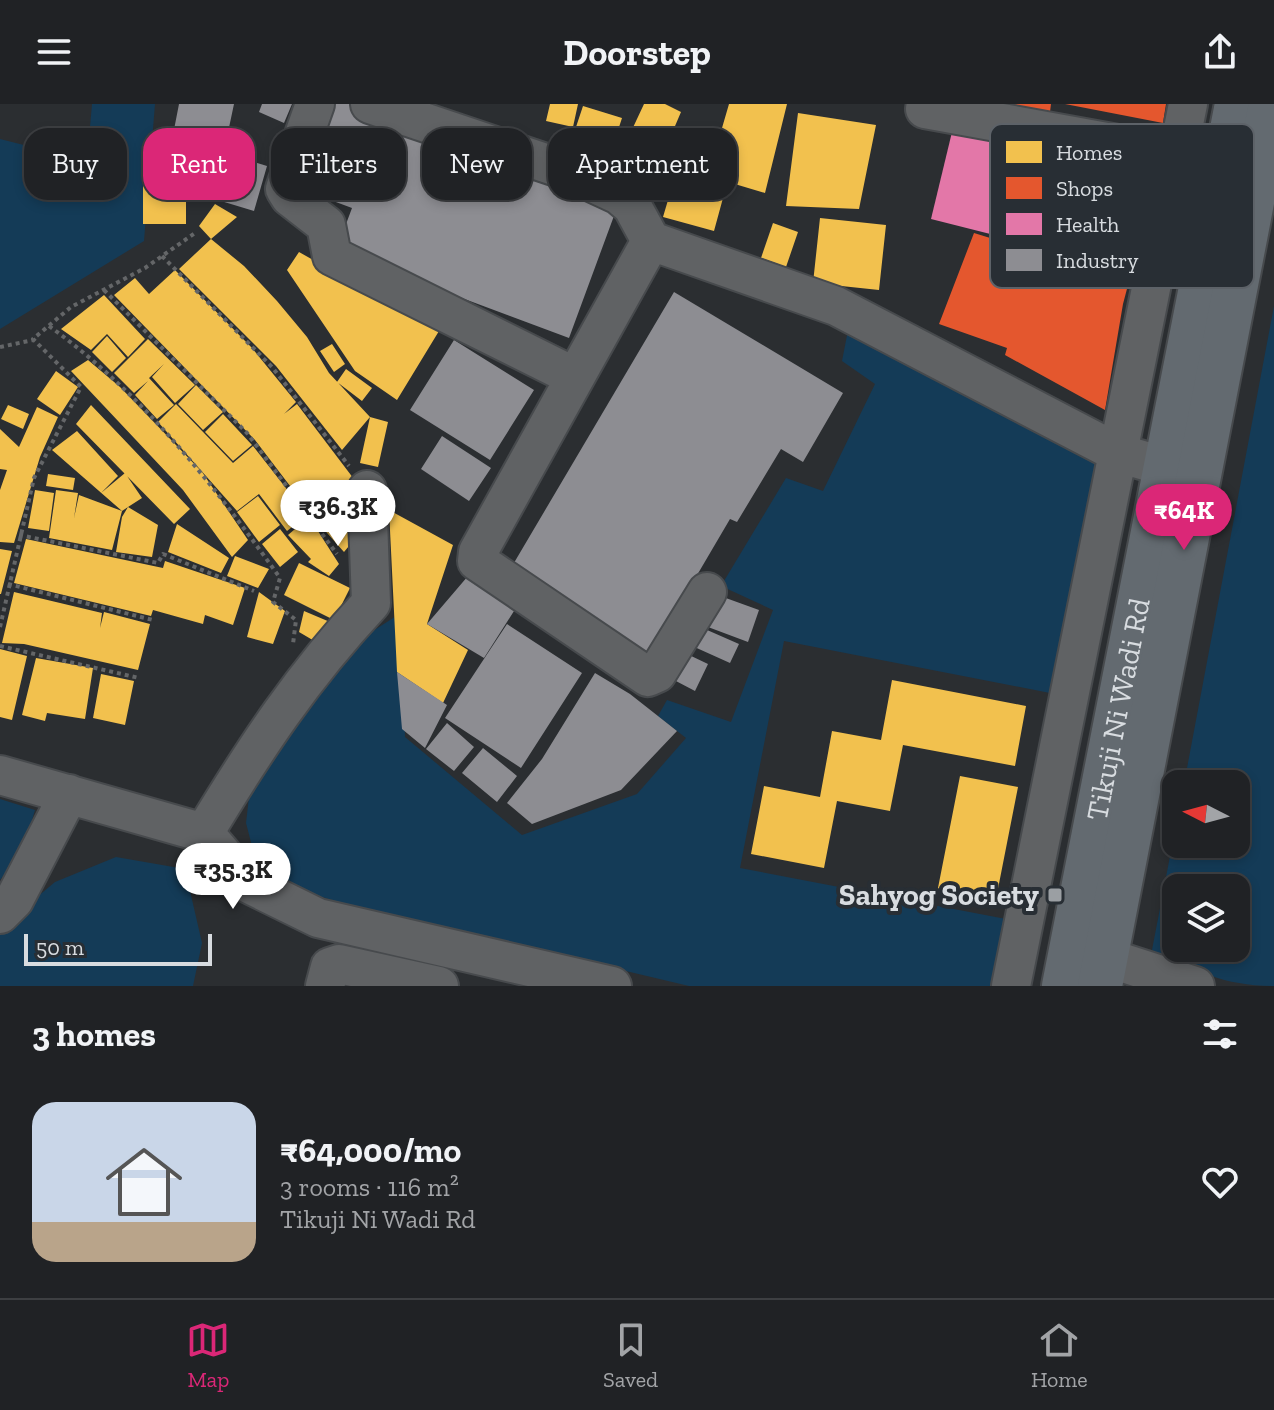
<!DOCTYPE html>
<meta charset="utf-8">
<style>
body{margin:0;font-family:"Zilla Slab",serif;background:#282a2d;color:#f1f3f6;height:100vh;display:flex;flex-direction:column;font-size:30px;white-space:nowrap}
*{box-sizing:border-box;margin:0}
p{font-size:26px;color:#a2a4a7}
.icon{flex:none;width:44px;height:44px;fill:none;stroke:currentColor;stroke-width:2;stroke-linecap:round;stroke-linejoin:round}
.map{position:relative;height:882px;overflow:hidden}
.sheet{display:flex;flex-direction:column;background:#202225;flex:1}
.sheet>*{flex:none}
.guide{position:absolute;left:24px;top:24px;width:800px;height:72px;display:flex;gap:16px}
.needle{width:52px;rotate:276deg}
.buttons{position:absolute;left:1162px;top:666px;display:grid;gap:16px}
.buttons a{display:grid;place-items:center;width:88px;height:88px;border-radius:16px;background:#202225;box-shadow:0 4px 12px #0003,0 0 0 2px #3d3f42;font-size:40px}
.scale{position:absolute;left:24px;bottom:20px;width:188px;box-sizing:border-box;padding-left:8px;border:4px solid #d8dce0;border-top:0;font-size:22px;line-height:28px;white-space:nowrap;color:#d8dce0;-webkit-text-stroke:6px #282e34;paint-order:stroke}
.price{position:absolute;translate:-50% -68px;padding:0 18px;border-radius:28px;background:#fff;color:#222;font-size:26px;line-height:52px;filter:drop-shadow(0 2px 4px #0008)}
.price::after{content:'';position:absolute;left:50%;top:48px;width:24px;height:18px;margin-left:-12px;background:inherit;clip-path:polygon(0 0,100% 0,50% 100%)}
.price.current{background:#db2777;color:#fff}
ul{padding:0;list-style:none}
li{display:flex;align-items:center;gap:24px;height:200px;padding:0 32px}
li span{display:grid;place-items:center;flex:none;width:224px;height:160px;border-radius:24px;color:#555}
li>.icon{margin-inline-start:auto}
span .icon{width:96px;height:96px;fill:#fffc;stroke-width:1}
li b{font-size:34px}
h2{display:flex;justify-content:space-between;align-items:center;height:96px;padding:0 32px;font-size:34px}
.tag{padding:0 28px;border-radius:24px;background:#202225;box-shadow:0 4px 12px #0003,0 0 0 2px #3d3f42;font-size:28px;line-height:72px}
.tag.current{background:#db2777;color:#fff}
header{display:flex;justify-content:space-between;align-items:center;height:104px;padding:0 32px;background:#202225;font-size:36px;font-weight:700}
.tab-bar{display:flex;justify-content:space-around;align-items:center;height:112px;border-top:2px solid #3d3f42;background:#202225;font-size:22px;color:#a2a4a7}
.tab-bar a{display:grid;justify-items:center;gap:4px}
.tab-bar .current{color:#db2777}
.map>svg:first-child{display:block}
.green{fill:#143b57;fill-rule:evenodd}
.homes{fill:#f2c14e}
.shops{fill:#e4572e}
.health{fill:#e377a8}
.industry{fill:#8d8d92}
.lines{fill:none;stroke-linecap:round;stroke-linejoin:round}
.minor-casing{stroke:#474a4d;stroke-width:42}
.major-casing{stroke:#474a4d;stroke-width:48}
.path{stroke:#646668;stroke-width:4;stroke-dasharray:4 4;stroke-linecap:butt}
.minor{stroke:#606264;stroke-width:38}
.major{stroke:#636a70;stroke-width:44}
.poi-dot{fill:#9b9fa3;stroke:#282e34;stroke-width:3}
.labels{text-anchor:middle;dominant-baseline:central;stroke-width:8;stroke-linejoin:round;paint-order:stroke}
.street-label{font-size:30px;fill:#d8dce0;stroke:#282e34}
.poi-label{font-size:30px;font-weight:bold;fill:#d8dce0;stroke:#282e34;text-anchor:end}
.key{fill:#282e34;stroke:#5d6268;stroke-width:2}
.key-label{font-size:22px;fill:#d8dce0}
</style>
<header><svg class="icon" aria-label="menu" viewBox="0 0 24 24"><path d="M4 6h16M4 12h16M4 18h16"/></svg>Doorstep<svg class="icon" aria-label="share" viewBox="0 0 24 24"><path d="M12 15V3M7 8l5-5 5 5M5 13v7h14v-7"/></svg></header>
<div class="map">
<svg width="1274" height="882" viewBox="0 0 1274 882">
<rect width="100%" height="100%" fill="#2b2e31"/>
<path class="green" d="M92,0H155L144,137L0,225V35L87,57Z
M1274,202V882C1225,882 1195,867 1152,846L1176,721V740H1236V680H1184ZM1176,784H1236V844H1176Z
M851,211L1102,349L1050,589L784,537L740,764L1006,815L992,882H689L352,802L292,784L267,770L253,746L246,719L249,693L305,604L365,532L401,509L405,633L522,731L637,690L686,634L658,612L667,596L731,618L773,506L721,482L786,374L823,387L875,280L842,257Z
M0,695L35,706L23,747L0,776Z
M116,753L185,765L202,839L193,882H0V824L55,778Z"/>
<path class="homes" d="M550,0H578L573,23L546,17Z
M644,0H665L681,8L658,62L622,47Z
M729,0H787L765,89L708,72Z
M583,2L622,14L605,66L566,53Z
M798,9L876,21L859,105L786,102Z
M617,51L644,59L636,86L609,78Z
M676,69L726,83L714,127L663,113Z
M186,75V120H143V76Z
M215,100L237,113L211,135L199,122Z
M820,114L886,121L879,186L813,179Z
M773,119L798,128L786,163L761,154Z
M211,135L244,162L277,197L307,233L329,269L370,313L342,346L276,262L179,165Z
M299,148L439,227L397,296L355,267L287,166Z
M175,166L252,244L296,298L284,310L297,300L363,387V425L344,448L320,421L336,407L319,420L255,336L114,191L135,174L149,190Z
M104,191L145,235L128,253L107,230L91,246L61,225Z
M107,232L126,254L112,268L92,248Z
M148,235L195,281L175,299L152,273L164,260L149,274L174,301L157,315L135,291L148,277L134,289L114,269Z
M332,240L345,260L334,268L320,247Z
M88,256L120,283L202,368L248,436L232,453L183,386L71,267Z
M346,265L372,284L362,297L337,278Z
M56,267L78,283L60,311L37,295Z
M196,281L223,308L203,326L178,300Z
M176,300L233,359L253,342L307,411L287,427L259,390L237,407L158,318Z
M8,301L29,310L23,325L1,315Z
M91,301L190,405L174,420L76,320Z
M37,303L58,313L40,353L14,439L0,438V386L7,366L0,365V325L19,343Z
M223,310L252,341L233,357L205,328Z
M370,313L388,318L378,363L360,359Z
M77,327L118,372L101,389L125,369L142,394L128,403L158,421L152,453L116,448L122,413L128,403L122,407L112,446L49,434L56,386L78,389L74,414L79,391L122,407L52,346Z
M48,370L75,374L73,386L46,382Z
M35,386L54,389L49,427L28,424Z
M258,392L280,421L259,438L237,408Z
M389,406L453,441L427,520L468,546L443,599L397,568Z
M309,413L339,460L329,472L308,458L311,455L288,431Z
M177,420L229,454L221,469L168,448Z
M280,425L298,448L280,463L262,440Z
M26,435L163,464L165,457L245,484L233,521L205,511L203,520L153,506L151,512L14,479Z
M0,445L12,447L1,490H0Z
M235,452L269,465L258,484L227,472Z
M299,459L350,484L334,516L284,491Z
M14,488L102,509L100,524L104,508L150,520L138,566L24,540L2,539Z
M259,488L285,507L273,540L247,533Z
M304,507L330,518L316,538L299,528Z
M0,545L27,552L12,616L0,613Z
M36,554L93,564L85,615L47,609L45,617L22,611Z
M101,570L134,577L125,621L93,614Z
M892,576L1026,602L1015,662L903,641L890,707L837,697L824,764L751,750L764,682L820,693L832,627L881,636Z
M960,672L1018,683L995,800L937,789Z"/>
<path class="shops" d="M1008,0H1051L1050,8Z
M1065,0H1166L1163,19Z
M1045,36L1160,60L1123,200L1105,306L1005,251L1007,244L939,220L974,129L1013,141L1027,113Z"/>
<path class="health" d="M952,28L1036,48L1014,136L931,115Z"/>
<path class="industry" d="M179,0H234L223,52L171,41Z
M262,0H292L284,19L259,8Z
M320,0H349L618,101L569,234L336,147L352,104L290,81Z
M225,49L267,62L254,107L211,94Z
M674,188L843,289L803,358L781,345L737,418L730,415L646,558L505,474Z
M454,236L534,286L490,356L410,306Z
M442,332L491,364L469,397L421,365Z
M468,472L514,507L484,554L427,520Z
M712,489L759,506L748,538L700,520Z
M507,520L582,569L521,664L445,614Z
M698,522L739,540L730,559L690,541Z
M687,550L708,560L695,587L674,576Z
M397,568L447,601L425,644L402,625Z
M595,569L630,590L677,627L621,686L532,720L507,699L542,655Z
M447,619L474,643L454,667L426,645Z
M483,644L517,672L497,698L462,669Z"/>
<g class="lines">
<g class="minor-casing">
<path id="minor" d="M315,0L285,85L290,93L326,121L332,152L573,272
M370,0L563,65L619,91L632,102L651,137
M926,0L925,5L1200,55
M707,488L657,569L648,573L477,457L478,448L651,137L836,202L1118,349L1166,363
M0,671L204,729L247,779L318,814L612,882
M204,729C256,643 302,573 371,499L367,386
M0,810L14,796L69,690
M1105,853L1195,882
M325,882L330,863L339,860L439,882
M1011,882L1188,0"/>
</g>
<g class="major-casing">
<g id="major">
<path id="s1" d="M1064,882L1237,0"/>
<path d="M1100,882L1271,0"/>
</g>
</g>
<path class="path" d="M162,152L272,263L349,362
M104,186L247,329L337,450
M49,222C143,290 213,380 280,474L273,498L296,516L293,540
M0,243L33,236
M19,431L158,459L163,450L254,487
M8,480L153,516
M0,523L34,374L81,283L33,235L71,203L145,164L195,129
M0,542L139,574"/>
<use href="#minor" class="minor"/>
<use href="#major" class="major"/>
</g>
<rect class="poi-dot" x="1047" y="783" width="16" height="16" rx="4"/>
<g class="labels">
<g class="street-label">
<text stroke="none"><textPath href="#s1" startOffset="282">Tikuji Ni Wadi Rd</textPath></text>
</g>
<g class="poi-label">
<text x="1039" y="791">Sahyog Society</text>
</g>
</g>
<rect x="990" y="20" width="264" height="164" rx="12" class="key"/>
<rect x="1006" y="37" width="36" height="22" fill="#f2c14e"/>
<rect x="1006" y="73" width="36" height="22" fill="#e4572e"/>
<rect x="1006" y="109" width="36" height="22" fill="#e377a8"/>
<rect x="1006" y="145" width="36" height="22" fill="#8d8d92"/>
<g class="key-label">
<text x="1056" y="56">Homes</text>
<text x="1056" y="92">Shops</text>
<text x="1056" y="128">Health</text>
<text x="1056" y="164">Industry</text>
</g>
</svg>
<div class="buttons">
<a><svg class="needle" viewBox="-14 -14 28 28"><path d="M0-13l5 13h-10z" fill="#e53935"/><path d="M0 13l5-13h-10z" fill="#a2a4a7"/></svg></a>
<a><svg class="icon" aria-label="layers" viewBox="0 0 24 24"><path d="M12 4l9 5-9 5-9-5zM3 14l9 5 9-5"/></svg></a>
</div>
<div class="scale">50 m</div>
<b class="price" style="left:338px;top:444px">₹36.3K</b>
<b class="price current" style="left:1184px;top:448px">₹64K</b>
<b class="price" style="left:233px;top:807px">₹35.3K</b>
<div class="guide">
<a class="tag">Buy</a>
<a class="tag current">Rent</a>
<a class="tag">Filters</a>
<a class="tag">New</a>
<a class="tag">Apartment</a>
</div>
</div>
<section class="sheet">
<h2>3 homes<svg class="icon" aria-label="filters" viewBox="0 0 24 24"><path d="M4 7h16M4 17h16"/><circle cx="9" cy="7" r="2"/><circle cx="15" cy="17" r="2"/></svg></h2>
<ul>
<li><span style="background:linear-gradient(#c9d6e8 75%,#b9a48a 0)"><svg class="icon" aria-label="home" viewBox="0 0 24 24"><path d="M3 11l9-7 9 7M6 9v11h12V9"/></svg></span><div><b>₹64,000/mo</b><p>3 rooms · 116 m²</p><p>Tikuji Ni Wadi Rd</p></div><svg class="icon" aria-label="heart" viewBox="0 0 24 24"><path d="M12 20l-8-8c-3-5 5-10 8-4 3-6 11-1 8 4z"/></svg></li>
</ul>
</section>
<nav class="tab-bar">
<a class="current"><svg class="icon" aria-label="map" viewBox="0 0 24 24"><path d="M3 6l6-2 6 2 6-2v14l-6 2-6-2-6 2zM9 4v14M15 6v14"/></svg>Map</a>
<a><svg class="icon" aria-label="saved" viewBox="0 0 24 24"><path d="M7 4h10v16l-5-4-5 4z"/></svg>Saved</a>
<a><svg class="icon" aria-label="home" viewBox="0 0 24 24"><path d="M3 11l9-7 9 7M6 9v11h12V9"/></svg>Home</a>
</nav>
